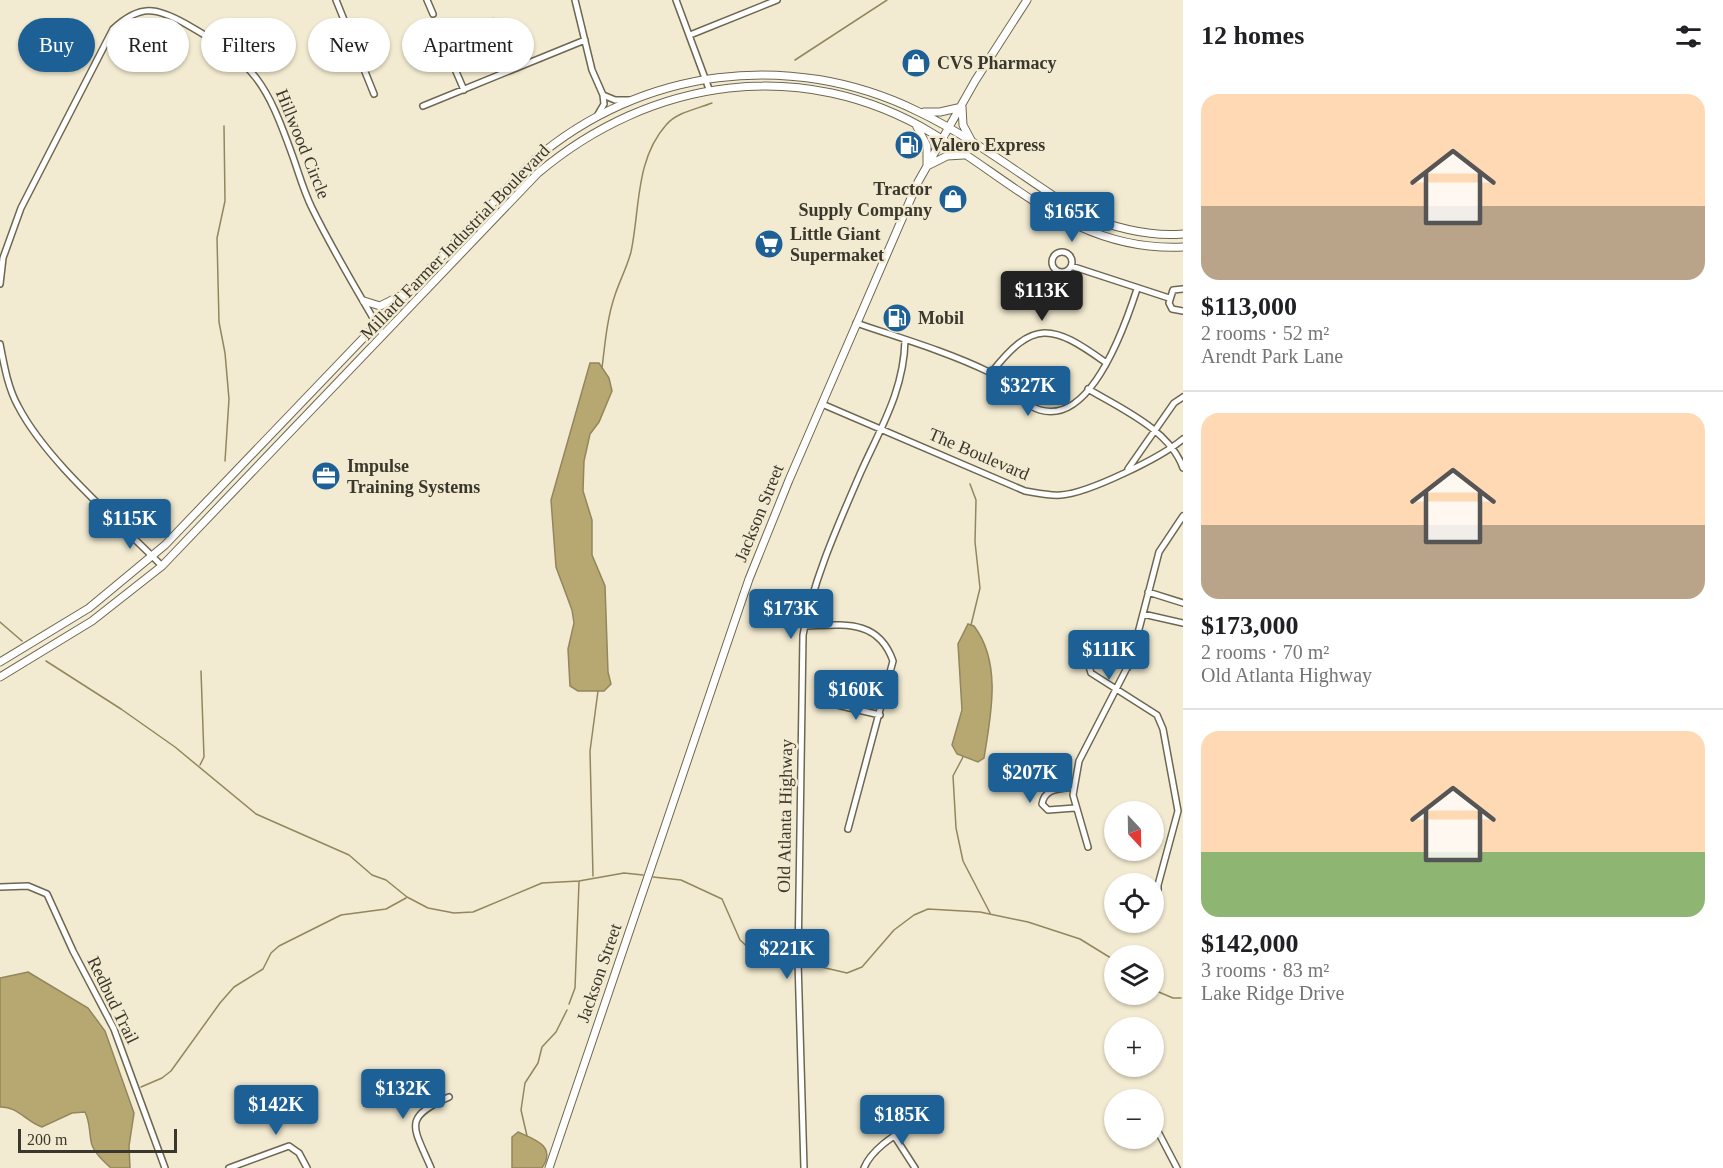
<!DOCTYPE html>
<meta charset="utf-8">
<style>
body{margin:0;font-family:Georgia,serif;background:#f2f2f2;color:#202124;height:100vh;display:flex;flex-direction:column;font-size:22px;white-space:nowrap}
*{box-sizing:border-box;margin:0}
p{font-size:20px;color:#757577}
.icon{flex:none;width:33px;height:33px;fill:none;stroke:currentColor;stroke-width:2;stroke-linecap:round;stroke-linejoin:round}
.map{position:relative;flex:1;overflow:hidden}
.sheet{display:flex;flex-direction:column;background:#fff;width:540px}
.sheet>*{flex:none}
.top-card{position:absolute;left:18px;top:18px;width:570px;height:54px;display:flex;gap:12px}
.needle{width:39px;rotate:158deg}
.buttons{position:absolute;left:1104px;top:801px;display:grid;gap:12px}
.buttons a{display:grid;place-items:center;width:60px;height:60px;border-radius:50%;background:#fff;box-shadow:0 2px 4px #0004;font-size:30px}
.scale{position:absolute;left:18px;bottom:15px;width:159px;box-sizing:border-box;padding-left:6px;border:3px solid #3a372d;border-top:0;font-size:16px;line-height:21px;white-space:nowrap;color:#3a372d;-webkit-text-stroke:4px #f3ebd1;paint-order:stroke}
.price{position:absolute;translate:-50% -51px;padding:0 14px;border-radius:6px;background:#1d6095;color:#fff;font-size:20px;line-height:39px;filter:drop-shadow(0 2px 3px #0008)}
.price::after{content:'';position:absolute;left:50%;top:36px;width:18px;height:14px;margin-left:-9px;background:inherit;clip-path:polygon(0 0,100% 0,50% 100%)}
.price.selected{background:#222;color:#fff}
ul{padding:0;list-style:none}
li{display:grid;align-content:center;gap:12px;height:318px;padding:0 18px}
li+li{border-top:2px solid #e0e0e0}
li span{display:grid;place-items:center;height:186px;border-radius:18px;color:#555}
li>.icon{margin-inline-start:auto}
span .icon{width:108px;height:108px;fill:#fffc;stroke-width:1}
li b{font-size:26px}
h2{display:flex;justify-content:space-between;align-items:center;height:72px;padding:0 18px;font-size:26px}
.tag{padding:0 21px;border-radius:27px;background:#fff;box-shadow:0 2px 4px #0004;font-size:21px;line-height:54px}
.tag.selected{background:#1d6095;color:#fff}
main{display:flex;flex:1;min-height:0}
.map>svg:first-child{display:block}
.water{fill:#b7a872;stroke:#92865d;stroke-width:1.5}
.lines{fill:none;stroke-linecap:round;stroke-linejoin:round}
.stream{stroke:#92865d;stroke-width:1.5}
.minor-casing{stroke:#6e6750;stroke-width:8}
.major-casing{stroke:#6e6750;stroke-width:9}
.minor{stroke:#fff;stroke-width:5}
.major{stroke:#fff;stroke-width:7}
.labels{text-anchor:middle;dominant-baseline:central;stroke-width:5;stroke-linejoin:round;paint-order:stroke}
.poi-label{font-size:18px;font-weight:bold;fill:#3a372d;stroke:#f3ebd1;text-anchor:start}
.street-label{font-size:18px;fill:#3a372d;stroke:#f3ebd1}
</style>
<main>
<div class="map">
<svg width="1183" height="1168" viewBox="0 0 1183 1168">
<rect width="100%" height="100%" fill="#f3ebd1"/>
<path class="water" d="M590,363H599L609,378L612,391L599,422L590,434L584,461L583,491L592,520V555L605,586L608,672L611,684L604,691H578L570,686L568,649L574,623L572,610L556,567L551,500Z
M968,624L974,626C1002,663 991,715 984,758L978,762L957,754L952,745L962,710L958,644Z
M28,972L88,1008L105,1031L134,1113L129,1146L130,1168H111C104,1162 92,1150 91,1141C89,1130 90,1122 85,1112L72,1113L42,1127C27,1122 17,1106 0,1107V978Z
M518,1132C534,1139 557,1146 542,1168H512V1137Z"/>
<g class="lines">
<path class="stream" d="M795,60L887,0
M224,126L225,201L217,238L219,322L225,353L229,399L225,461
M602,368C605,344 607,318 615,295C620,280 627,267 631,252C640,210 635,160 666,125C677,112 697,109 712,103
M970,484L976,500L975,542L980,588L971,625
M0,622L22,641
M46,661L121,709L175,747L256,814L349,855L372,875L386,880L407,897L428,908L454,913L473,912L542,883L579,881L624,873L643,875
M963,757L953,776L956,828L963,861L990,913
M200,765L204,757L201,671
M593,876L590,751L598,691
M653,877L681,880L722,899L740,940L752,951L847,973L862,967L894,930L914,915L928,909L980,912L1028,922L1080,939L1114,960
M1154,990L1173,998H1181
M569,1004L575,988L579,882
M141,1087L162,1078L171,1071L220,1003L234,987L263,969L271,953L279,946L341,915L386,909L406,898
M527,1136L521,1110L525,1083L538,1063L542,1047L556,1032L567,1010"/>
<g class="minor-casing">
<path id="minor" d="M336,0L374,94
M427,0L433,14
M575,0L592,70L603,95
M676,0L709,89
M493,22L504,32L519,66
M690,35L777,0
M448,53L464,90
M423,106L585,40
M597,116L604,104L603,95L615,100H630
M1052 262a10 10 0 1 1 20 0a10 10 0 1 1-20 0Z
M1071,266L1169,298
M0,284L3,258L21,208L113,29C140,4 156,7 186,24C256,64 266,82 293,157C299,174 304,192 312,208C333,251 359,294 383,335
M1183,289L1173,290L1169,303L1172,309L1183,311
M856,323C900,338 948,352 989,372C1007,381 1020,404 1040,410C1091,425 1125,326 1137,289
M0,344C4,365 8,388 18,406C47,462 117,520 162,566
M991,373C1033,319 1052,324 1105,362
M1088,389C1120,408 1170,430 1183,468
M822,404L1025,491C1037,493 1049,496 1061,495C1089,493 1162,457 1183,439
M1128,469L1174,403L1183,397
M1148,592L1183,603
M1143,614L1183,623
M804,626C842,625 878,618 893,661L848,829
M1128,667C1115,662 1099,651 1087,660L1091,673L1157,715L1163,729L1178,811L1158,885V901
M837,705L880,715
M1073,787C1059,789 1045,788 1042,804L1048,810L1075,808
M1088,847L1073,795L1079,761L1131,660L1159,552L1183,516
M0,887L28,886L47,894L73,951L114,1029L165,1168
M1154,1124L1177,1168
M895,1137L915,1168
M229,1168L289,1146L299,1153L307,1168
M431,1168C413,1126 402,1118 449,1097
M804,1168L798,961L803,635C813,580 838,525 860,474C880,429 904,391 905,340
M864,1168C873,1145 906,1129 926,1115"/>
</g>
<g class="major-casing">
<path id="major" d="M924,112H940L962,107L963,125L972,142
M917,127L927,146V164
M927,166L947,156L964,155
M364,301L380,306L400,296
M0,662L89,608L165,545L534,160C641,68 790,49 917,111C976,139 1028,181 1083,215C1115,228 1148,237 1183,234
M0,677L92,621L162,566L538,173C651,78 802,55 932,133C1016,183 1077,252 1183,247
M549,1168L749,579L789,480L918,182L975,81L1027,0"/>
</g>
<use href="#minor" class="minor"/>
<use href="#major" class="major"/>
</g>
<defs>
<g id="shop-disc" transform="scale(1.5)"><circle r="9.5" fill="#1d6095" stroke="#f3ebd1"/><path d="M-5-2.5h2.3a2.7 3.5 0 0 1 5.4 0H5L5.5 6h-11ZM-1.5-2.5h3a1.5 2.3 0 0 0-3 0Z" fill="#fff"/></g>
<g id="fuel-disc" transform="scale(1.5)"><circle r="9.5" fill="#1d6095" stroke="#f3ebd1"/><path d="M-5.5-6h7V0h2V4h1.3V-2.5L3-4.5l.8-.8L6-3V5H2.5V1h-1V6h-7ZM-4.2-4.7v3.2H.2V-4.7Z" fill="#fff"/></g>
<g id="supermarket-disc" transform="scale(1.5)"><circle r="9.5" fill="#1d6095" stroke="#f3ebd1"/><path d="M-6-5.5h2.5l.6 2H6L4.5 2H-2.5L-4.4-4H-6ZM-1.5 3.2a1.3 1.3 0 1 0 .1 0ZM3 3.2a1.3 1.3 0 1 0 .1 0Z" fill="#fff"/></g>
<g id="office-disc" transform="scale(1.5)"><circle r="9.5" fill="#1d6095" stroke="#f3ebd1"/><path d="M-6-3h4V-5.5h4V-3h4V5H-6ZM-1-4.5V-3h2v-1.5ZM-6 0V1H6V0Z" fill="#fff"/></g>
</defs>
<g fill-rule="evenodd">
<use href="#shop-disc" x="916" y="63"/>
<use href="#fuel-disc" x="909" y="145"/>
<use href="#shop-disc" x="953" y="199"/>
<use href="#supermarket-disc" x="769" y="244"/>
<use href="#fuel-disc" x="897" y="318"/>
<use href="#office-disc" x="326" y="476"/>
</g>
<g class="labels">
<g class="poi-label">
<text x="937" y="63">CVS Pharmacy</text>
<text x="930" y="145">Valero Express</text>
<text x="932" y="189" text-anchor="end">Tractor<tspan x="932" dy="21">Supply Company</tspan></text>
<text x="790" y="234">Little Giant<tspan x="790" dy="21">Supermaket</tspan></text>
<text x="918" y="318">Mobil</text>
<text x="347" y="466">Impulse<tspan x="347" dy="21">Training Systems</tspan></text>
</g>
<g class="street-label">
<text transform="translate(303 144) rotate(68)">Hillwood Circle</text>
<text transform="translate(455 242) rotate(-46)">Millard Farmer Industrial Boulevard</text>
<text transform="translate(979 454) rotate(23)">The Boulevard</text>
<text transform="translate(759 513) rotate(-68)">Jackson Street</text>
<text transform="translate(785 816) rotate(-89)">Old Atlanta Highway</text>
<text transform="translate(599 973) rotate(-71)">Jackson Street</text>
<text transform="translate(113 1000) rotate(64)">Redbud Trail</text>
</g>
</g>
</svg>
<div class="buttons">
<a><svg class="needle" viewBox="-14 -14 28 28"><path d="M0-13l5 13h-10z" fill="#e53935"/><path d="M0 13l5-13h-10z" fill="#757577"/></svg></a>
<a><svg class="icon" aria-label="locate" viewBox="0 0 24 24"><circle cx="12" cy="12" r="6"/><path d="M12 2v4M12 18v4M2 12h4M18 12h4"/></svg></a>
<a><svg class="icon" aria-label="layers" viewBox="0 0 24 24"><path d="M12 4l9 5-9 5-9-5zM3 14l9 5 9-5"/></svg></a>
<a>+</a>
<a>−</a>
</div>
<div class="scale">200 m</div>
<b class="price" style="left:1072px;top:243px">$165K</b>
<b class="price selected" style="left:1042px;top:322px">$113K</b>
<b class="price" style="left:1028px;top:417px">$327K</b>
<b class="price" style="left:130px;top:550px">$115K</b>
<b class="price" style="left:791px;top:640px">$173K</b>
<b class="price" style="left:1109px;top:681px">$111K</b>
<b class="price" style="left:856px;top:721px">$160K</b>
<b class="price" style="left:1030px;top:804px">$207K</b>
<b class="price" style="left:787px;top:980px">$221K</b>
<b class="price" style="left:403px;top:1120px">$132K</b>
<b class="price" style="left:276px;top:1136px">$142K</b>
<b class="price" style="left:902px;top:1146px">$185K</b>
<div class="top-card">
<a class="tag selected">Buy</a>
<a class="tag">Rent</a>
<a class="tag">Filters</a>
<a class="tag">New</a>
<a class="tag">Apartment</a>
</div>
</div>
<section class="sheet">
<h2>12 homes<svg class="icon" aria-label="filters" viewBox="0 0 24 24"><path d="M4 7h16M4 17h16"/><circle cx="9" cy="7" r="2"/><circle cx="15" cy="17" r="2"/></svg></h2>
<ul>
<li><span style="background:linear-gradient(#ffd9b3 60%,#b9a48a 0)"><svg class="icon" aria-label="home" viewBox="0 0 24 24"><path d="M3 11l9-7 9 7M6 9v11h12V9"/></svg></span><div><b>$113,000</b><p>2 rooms · 52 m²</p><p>Arendt Park Lane</p></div></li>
<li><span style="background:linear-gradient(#ffd9b3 60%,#b9a48a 0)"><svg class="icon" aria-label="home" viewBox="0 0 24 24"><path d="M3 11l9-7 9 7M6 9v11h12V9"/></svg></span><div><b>$173,000</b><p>2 rooms · 70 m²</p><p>Old Atlanta Highway</p></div></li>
<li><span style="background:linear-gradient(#ffd9b3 65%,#8fb573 0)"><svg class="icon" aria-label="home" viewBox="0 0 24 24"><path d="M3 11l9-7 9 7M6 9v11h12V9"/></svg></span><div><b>$142,000</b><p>3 rooms · 83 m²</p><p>Lake Ridge Drive</p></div></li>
</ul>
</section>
</main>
